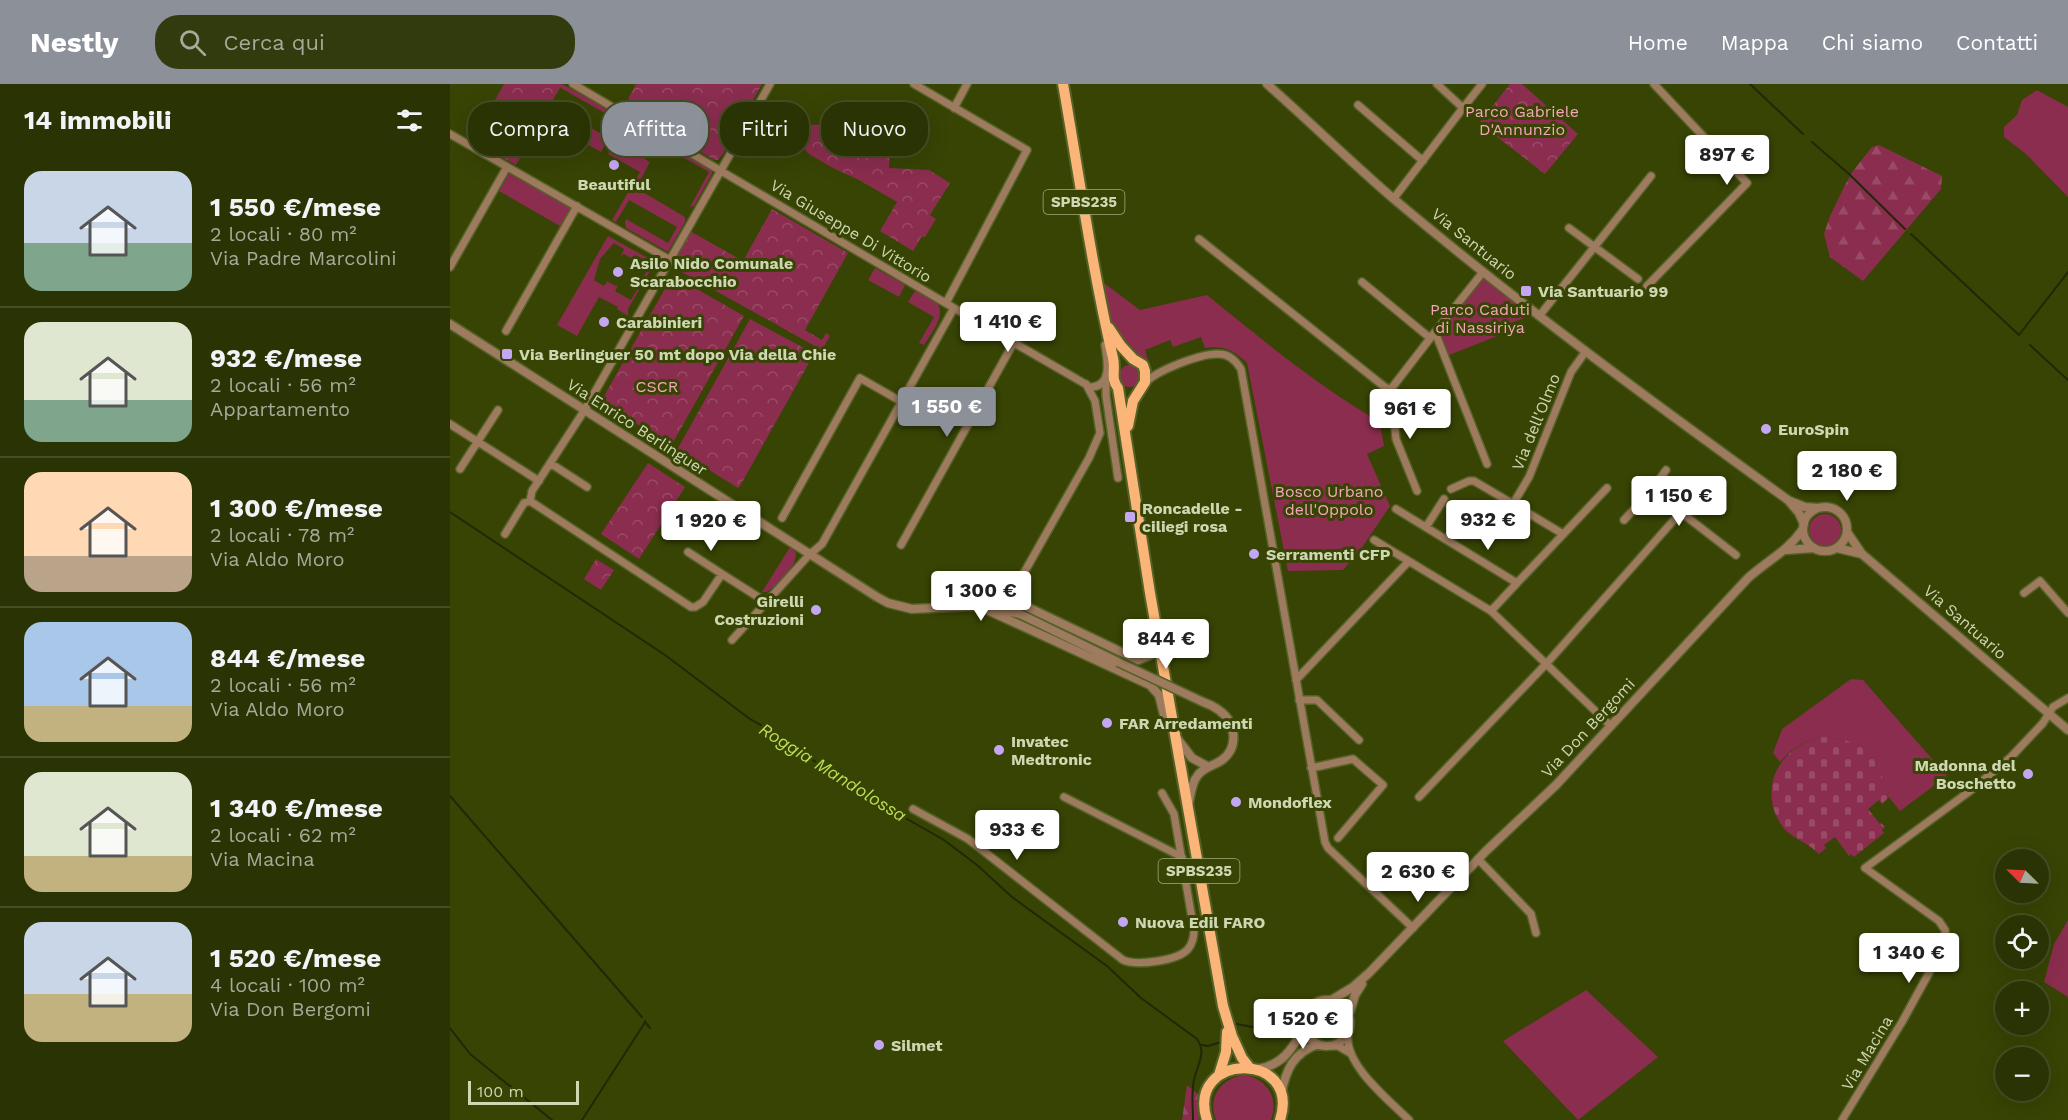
<!DOCTYPE html>
<html lang="it">
<meta charset="utf-8">
<style>
body{margin:0;font-family:"Work Sans",sans-serif;background:#313b0d;color:#f1f3f6;height:100vh;display:flex;flex-direction:column;font-size:22px;white-space:nowrap}
*{box-sizing:border-box;margin:0}
p{font-size:20px;color:#a5aa9a}
.icon{flex:none;width:33px;height:33px;fill:none;stroke:currentColor;stroke-width:2;stroke-linecap:round;stroke-linejoin:round}
.map{position:relative;flex:1;overflow:hidden}
.panel{display:flex;flex-direction:column;background:#293303;width:450px}
.panel>*{flex:none}
.banner{position:absolute;left:18px;top:18px;width:570px;height:54px;display:flex;gap:12px}
.needle{width:39px;rotate:294deg}
.tools{position:absolute;left:1545px;top:765px;display:grid;gap:12px}
.tools a{display:grid;place-items:center;width:54px;height:54px;border-radius:50%;background:#293303;box-shadow:0 6px 24px #0002,0 0 0 2px #454e25;font-size:30px}
.scale{position:absolute;left:18px;bottom:15px;width:111px;box-sizing:border-box;padding-left:6px;border:3px solid #cdd8b2;border-top:0;font-size:16px;line-height:21px;white-space:nowrap;color:#cdd8b2;-webkit-text-stroke:4px #374404;paint-order:stroke}
.price{position:absolute;translate:-50% -51px;padding:0 14px;border-radius:6px;background:#fff;color:#222;font-size:20px;line-height:39px;filter:drop-shadow(0 2px 3px #0008)}
.price::after{content:'';position:absolute;left:50%;top:36px;width:18px;height:14px;margin-left:-9px;background:inherit;clip-path:polygon(0 0,100% 0,50% 100%)}
.price.on{background:#8c9099;color:#fff}
ul{padding:0;list-style:none}
li{display:flex;align-items:center;gap:18px;height:150px;padding:0 24px}
li+li{border-top:2px solid #454e25}
li span{display:grid;place-items:center;flex:none;width:168px;height:120px;border-radius:18px;color:#555}
li>.icon{margin-inline-start:auto}
span .icon{width:72px;height:72px;fill:#fffc;stroke-width:1}
li b{font-size:26px}
h2{display:flex;justify-content:space-between;align-items:center;height:72px;padding:0 24px;font-size:26px}
.tag{padding:0 21px;border-radius:24px;background:#293303;box-shadow:0 6px 24px #0002,0 0 0 2px #454e25;font-size:21px;line-height:54px}
.tag.on{background:#8c9099;color:#fff}
header{display:flex;align-items:center;gap:36px;box-sizing:border-box;height:84px;padding:0 30px;background:#8c9099;color:#fff}
header strong{font-size:28px}
nav{display:flex;gap:33px;margin-inline-start:auto;font-size:21px}
.search{width:420px;height:54px;background:#313b0d;display:flex;align-items:center;gap:15px;box-sizing:border-box;padding:0 21px;border-radius:24px;color:#a5aa9a;font-size:22px}
main{display:flex;flex:1;min-height:0}
.map>svg:first-child{display:block}
.green{fill:#8a2d4f;fill-rule:evenodd}
.forest{fill:url(#forest-firs)}
.cemetery{fill:url(#cemetery-stones)}
.park{fill:url(#park-crowns)}
.lines{fill:none;stroke-linecap:round;stroke-linejoin:round}
.stream{stroke:#202806;stroke-width:2}
.minor-casing{stroke:#556227;stroke-width:10}
.tertiary-casing{stroke:#556227;stroke-width:11}
.primary-casing{stroke:#556227;stroke-width:14}
.minor{stroke:#9e7b5e;stroke-width:7}
.tertiary{stroke:#9e7b5e;stroke-width:8}
.primary{stroke:#fcb578;stroke-width:10}
.tertiary-bridge-casing{stroke:#556227;stroke-width:11;stroke-linecap:butt}
.tertiary-bridge{stroke:#9e7b5e;stroke-width:8}
.poi-dot{fill:#c3a7f2;stroke:#374404;stroke-width:2}
.labels{text-anchor:middle;dominant-baseline:central;stroke-width:6;stroke-linejoin:round;paint-order:stroke}
.shield{fill:#374404;stroke:#a0ac7e;stroke-width:1.5}
.shield-label{font-size:15px;font-weight:bold;fill:#cdd8b2}
.park-label{font-size:16px;fill:#f5a5bb;stroke:#374404}
.poi-label{font-size:16px;font-weight:bold;fill:#cdd8b2;stroke:#374404;text-anchor:start}
.street-label{font-size:16px;fill:#cdd8b2;stroke:#374404}
.water-label{font-size:18px;font-style:italic;fill:#bddd56;stroke:#374404}
</style>
<header>
<strong>Nestly</strong>
<div class="search"><svg class="icon" aria-label="search" viewBox="0 0 24 24"><circle cx="10" cy="10" r="6"/><path d="M15 15l6 6"/></svg>Cerca qui</div>
<nav><a>Home</a><a>Mappa</a><a>Chi siamo</a><a>Contatti</a></nav>
</header>
<main>
<section class="panel">
<h2>14 immobili<svg class="icon" aria-label="filters" viewBox="0 0 24 24"><path d="M4 7h16M4 17h16"/><circle cx="9" cy="7" r="2"/><circle cx="15" cy="17" r="2"/></svg></h2>
<ul>
<li><span style="background:linear-gradient(#c9d6e8 60%,#7fa58c 0)"><svg class="icon" aria-label="home" viewBox="0 0 24 24"><path d="M3 11l9-7 9 7M6 9v11h12V9"/></svg></span><div><b>1 550 €/mese</b><p>2 locali · 80 m²</p><p>Via Padre Marcolini</p></div></li>
<li><span style="background:linear-gradient(#dfe7d0 65%,#7fa58c 0)"><svg class="icon" aria-label="home" viewBox="0 0 24 24"><path d="M3 11l9-7 9 7M6 9v11h12V9"/></svg></span><div><b>932 €/mese</b><p>2 locali · 56 m²</p><p>Appartamento</p></div></li>
<li><span style="background:linear-gradient(#ffd9b3 70%,#b9a48a 0)"><svg class="icon" aria-label="home" viewBox="0 0 24 24"><path d="M3 11l9-7 9 7M6 9v11h12V9"/></svg></span><div><b>1 300 €/mese</b><p>2 locali · 78 m²</p><p>Via Aldo Moro</p></div></li>
<li><span style="background:linear-gradient(#a9c7e8 70%,#c2b280 0)"><svg class="icon" aria-label="home" viewBox="0 0 24 24"><path d="M3 11l9-7 9 7M6 9v11h12V9"/></svg></span><div><b>844 €/mese</b><p>2 locali · 56 m²</p><p>Via Aldo Moro</p></div></li>
<li><span style="background:linear-gradient(#dfe7d0 70%,#c2b280 0)"><svg class="icon" aria-label="home" viewBox="0 0 24 24"><path d="M3 11l9-7 9 7M6 9v11h12V9"/></svg></span><div><b>1 340 €/mese</b><p>2 locali · 62 m²</p><p>Via Macina</p></div></li>
<li><span style="background:linear-gradient(#c9d6e8 60%,#c2b280 0)"><svg class="icon" aria-label="home" viewBox="0 0 24 24"><path d="M3 11l9-7 9 7M6 9v11h12V9"/></svg></span><div><b>1 520 €/mese</b><p>4 locali · 100 m²</p><p>Via Don Bergomi</p></div></li>
</ul>
</section>
<div class="map">
<svg width="1618" height="1036" viewBox="0 0 1618 1036">
<defs>
<pattern id="forest-firs" width="22" height="20" patternUnits="userSpaceOnUse" patternTransform="scale(1.5)"><rect width="22" height="20" fill="#8a2d4f"/><path d="M5 1l3.5 6h-7zM16 11l3.5 6h-7z" fill="#994b66"/></pattern>
<pattern id="cemetery-stones" width="16" height="16" patternUnits="userSpaceOnUse" patternTransform="scale(1.5)"><rect width="16" height="16" fill="#8a2d4f"/><path d="M2 7V4a2 2 0 0 1 4 0v3zM10 15v-3a2 2 0 0 1 4 0v3z" fill="#994b66"/></pattern>
<pattern id="park-crowns" width="20" height="18" patternUnits="userSpaceOnUse" patternTransform="scale(1.5)"><rect width="20" height="18" fill="#8a2d4f"/><path d="M2 6a3 3 0 1 1 6 0M12 15a3 3 0 1 1 6 0" fill="none" stroke="#994b66"/></pattern>
</defs>
<rect width="100%" height="100%" fill="#374404"/>
<path class="green" d="M112,0L170,32L167,36L109,3Z
M1587,6L1618,23V113L1576,70L1554,53V43L1567,31L1572,16Z
M100,21L159,54L151,68L94,36L91,37Z
M178,37L262,85V90L244,122L240,123L259,88L176,41Z
M165,58L200,78L186,104L235,133V138L218,168L176,144L175,138L176,135L218,159L227,143L179,116L166,138L162,136L190,88L158,70Z
M59,89L121,124L110,142L49,107Z
M158,152L205,178L178,225V232L167,225L168,223L149,213L127,252L107,241ZM164,159L174,165L171,172L174,170L181,174L180,177L185,171L201,180L193,194L186,191L182,198L189,202L181,216L165,207L168,201L166,202L158,198L159,195L154,202L144,196L150,175Z
M425,184L455,201L449,213L418,196Z
M1034,193L1077,226L1075,234L1052,242L1055,249L999,271L989,246Z
M654,199L690,226L757,211C810,254 862,297 920,332L927,325L934,362L917,370L940,422L911,465L893,486L838,487L797,279C784,266 773,261 755,264L751,253L723,263L720,256L695,266L699,280C694,276 688,273 683,269C661,253 658,226 653,201Z
M465,207C471,210 480,213 486,218C498,230 480,251 474,261L469,259L484,233L458,218Z
M669 292a11 11 0 1 1 22 0a11 11 0 1 1-22 0Z
M1359 446a16 16 0 1 1 32 0a16 16 0 1 1-32 0Z
M340,463L346,469C347,483 328,501 317,508H312Z
M1401,595L1413,596L1497,692L1450,727L1437,711L1439,709C1431,698 1431,686 1423,675C1416,666 1407,661 1396,657C1369,648 1349,657 1330,678L1323,669L1332,645Z
M1618,836V913L1594,898L1604,860Z
M1136,906L1208,973L1128,1036L1053,957Z
M865 939a13 13 0 1 1 26 0a13 13 0 1 1-26 0Z
M795,991C818,996 829,1014 821,1036H766C757,1013 771,994 795,991Z"/>
<path class="forest" d="M1429,61L1492,92L1491,105L1413,197L1380,173L1374,150L1380,132L1395,101L1403,87L1422,63Z
M737,1001L748,1010L747,1019L749,1036H732Z"/>
<path class="cemetery" d="M1373,653C1395,654 1418,661 1428,683C1433,693 1433,700 1439,709L1437,711L1439,713L1432,720L1429,716L1418,725L1430,740L1431,739L1435,743L1432,746L1434,749L1404,773L1401,770L1399,772L1385,753L1374,761L1376,764L1369,770C1358,758 1342,755 1332,742C1306,704 1331,660 1373,653Z"/>
<path class="park" d="M54,0H112L66,81L22,57Z
M186,0H312L273,70L268,76H264L204,40L206,36L198,31L200,27L178,15Z
M1060,0H1072L1128,50L1095,90L1029,39Z
M312,26L339,41L441,40L439,84L479,86L500,99L480,131L486,135L475,153L472,152L463,167L430,147L447,118L411,97L383,84L359,70L345,54L308,33Z
M322,125L398,169L355,246L372,256L376,249L380,252L372,266L221,182L240,147L293,177Z
M226,193L294,232L221,362L155,320L154,312L221,194Z
M300,235L358,266L361,270L360,277L290,402L288,404L227,366Z
M198,379L235,403L189,475L151,450Z
M146,475L164,486L151,506L134,495Z"/>
<g class="lines">
<path class="stream" d="M1300,0L1353,50
M1362,58L1399,90L1455,145
M1461,150L1569,251L1618,188
M1580,261L1618,296
M0,428L215,571L300,635L332,653L394,699L494,756L527,781L562,813L657,882L691,914L747,955C757,969 747,981 744,996C741,1009 743,1023 743,1036
M0,712L192,933
M195,938L200,944
M787,940L844,951
M0,944L20,970L102,1036
M752,961L758,962L771,958
M132,1036L194,940L195,937"/>
<g class="minor-casing">
<path id="minor" d="M123,0L504,224L372,460L359,471L282,556
M464,0L577,66L496,219
M908,21L973,77
M504,24L517,0
M1013,24L1032,0
M0,50L220,176
M944,114L1013,24L987,0
M1119,144L1188,195
M749,155L936,304L941,305L985,248L1037,380
M0,183L57,83
M912,198L980,254
M1197,202L1297,99L1204,0
M504,224L637,301
M1090,231L1201,92
M56,247L127,122
M985,248L1033,188
M656,294V312L668,394
M694,300C705,287 751,269 769,270C779,270 786,277 791,285L875,758L878,764L963,844
M642,303C663,301 657,275 655,261
M941,305L946,355L967,407
M0,340L89,397
M100,379L137,403
M10,385L48,326
M1001,405L1019,397H1024L1063,420L1079,393L1121,288L1136,267
M1202,406L1216,386
M80,417L241,523H245L253,518L272,490L316,518
M1063,420L1113,450
M946,425L1067,499L1041,527
M332,434L410,294L452,318
M1174,436L1202,406L1286,471
M976,443L994,415
M55,450L74,419L80,417L82,407L134,327L320,0
M924,456L1041,527L1161,642
M451,461L564,258
M238,468L272,490
M1067,499L1157,404
M1574,509L1590,497L1618,529
M558,517L639,374L650,349L645,317L636,300
M846,596L958,478
M849,616H867L909,656
M861,684L903,675L933,701L888,754
M614,713L732,773
M969,713L1097,579L1231,428
M463,725L518,755L673,876C686,882 728,877 738,865C743,859 744,853 744,846L724,730L712,709
M1028,775L1081,830L1086,849
M898,950C894,981 939,1016 959,1036
M883,962H888L900,969
M1392,1036L1452,938L1496,858L1495,846L1489,837L1415,784L1520,707L1561,673L1593,639L1603,623L1618,614"/>
</g>
<g class="tertiary-casing">
<path id="tertiary" d="M817,0C860,38 902,79 945,116C1071,222 1205,320 1338,416L1349,429L1354,440
M0,240L427,513L438,519L462,525L524,522L533,524L700,601L709,611L715,635L724,646
M1340,417L1355,423L1368,424
M1353 445a22 22 0 1 1 44 0a22 22 0 1 1-44 0Z
M1397,448L1412,470L1618,646
M1387,464L1412,470
M1336,466L1364,464
M522,520L567,518L688,576L701,571L707,557
M540,523L570,530L668,578
M726,653L742,674L757,682
M739,718C741,708 742,698 748,691C755,682 764,682 772,676C789,663 786,639 770,627C765,623 759,620 753,618
M854 939a23 23 0 1 1 46 0a23 23 0 1 1-46 0Z
M880,917L903,903L919,889L1036,767L1106,701L1298,494C1317,477 1338,467 1353,445
M899,931L905,911L912,900
M808,985C833,981 842,965 855,943
M831,1010C836,986 843,969 868,960"/>
</g>
<g class="primary-casing">
<path id="primary" d="M613,0C629,91 642,184 663,274C666,286 660,294 668,304L700,509L773,922L782,952L792,974L799,983
M659,244L671,262L683,275L693,281L695,287V298L683,317L678,342
M769,991L776,968L777,948
M757,1036C735,968 852,966 830,1036"/>
</g>
<use href="#minor" class="minor"/>
<use href="#tertiary" class="tertiary"/>
<use href="#primary" class="primary"/>
<g class="tertiary-bridge-casing">
<path id="tertiary-bridge" d="M668,578L753,618"/>
</g>
<use href="#tertiary-bridge" class="tertiary-bridge"/>
</g>
<g class="poi-dot">
<circle cx="164" cy="81" r="6"/>
<circle cx="168" cy="188" r="6"/>
<rect x="1070" y="201" width="12" height="12" rx="3"/>
<circle cx="154" cy="238" r="6"/>
<rect x="51" y="264" width="12" height="12" rx="3"/>
<circle cx="1316" cy="345" r="6"/>
<rect x="674" y="427" width="12" height="12" rx="3"/>
<circle cx="804" cy="470" r="6"/>
<circle cx="366" cy="526" r="6"/>
<circle cx="657" cy="639" r="6"/>
<circle cx="549" cy="666" r="6"/>
<circle cx="1578" cy="690" r="6"/>
<circle cx="786" cy="718" r="6"/>
<circle cx="673" cy="838" r="6"/>
<circle cx="429" cy="961" r="6"/>
</g>
<g class="labels">
<g class="shield">
<rect x="593.5" y="106" width="81" height="24" rx="4.5"/>
<rect x="708.5" y="775" width="81" height="24" rx="4.5"/>
</g>
<g class="shield-label">
<text x="634" y="118">SPBS235</text>
<text x="749" y="787">SPBS235</text>
</g>
<g class="park-label">
<text x="1072" y="27">Parco Gabriele<tspan x="1072" dy="18">D'Annunzio</tspan></text>
<text x="1030" y="225">Parco Caduti<tspan x="1030" dy="18">di Nassiriya</tspan></text>
<text x="207" y="302">CSCR</text>
<text x="879" y="407">Bosco Urbano<tspan x="879" dy="18">dell'Oppolo</tspan></text>
</g>
<g class="poi-label">
<text x="164" y="100" text-anchor="middle">Beautiful</text>
<text x="180" y="179">Asilo Nido Comunale<tspan x="180" dy="18">Scarabocchio</tspan></text>
<text x="1088" y="207">Via Santuario 99</text>
<text x="166" y="238">Carabinieri</text>
<text x="69" y="270">Via Berlinguer 50 mt dopo Via della Chie</text>
<text x="1328" y="345">EuroSpin</text>
<text x="692" y="424">Roncadelle -<tspan x="692" dy="18">ciliegi rosa</tspan></text>
<text x="816" y="470">Serramenti CFP</text>
<text x="354" y="517" text-anchor="end">Girelli<tspan x="354" dy="18">Costruzioni</tspan></text>
<text x="669" y="639">FAR Arredamenti</text>
<text x="561" y="657">Invatec<tspan x="561" dy="18">Medtronic</tspan></text>
<text x="1566" y="681" text-anchor="end">Madonna del<tspan x="1566" dy="18">Boschetto</tspan></text>
<text x="798" y="718">Mondoflex</text>
<text x="685" y="838">Nuova Edil FARO</text>
<text x="441" y="961">Silmet</text>
</g>
<g class="street-label">
<text transform="translate(401 147) rotate(31)">Via Giuseppe Di Vittorio</text>
<text transform="translate(1024 160) rotate(39)">Via Santuario</text>
<text transform="translate(1086 338) rotate(-68)">Via dell'Olmo</text>
<text transform="translate(187 343) rotate(33)">Via Enrico Berlinguer</text>
<text transform="translate(1515 538) rotate(41)">Via Santuario</text>
<text transform="translate(1138 644) rotate(-47)">Via Don Bergomi</text>
<text transform="translate(1417 969) rotate(-59)">Via Macina</text>
</g>
<g class="water-label">
<text transform="translate(383 688) rotate(32)">Roggia Mandolossa</text>
</g>
</g>
</svg>
<div class="tools">
<a><svg class="needle" viewBox="-14 -14 28 28"><path d="M0-13l5 13h-10z" fill="#e53935"/><path d="M0 13l5-13h-10z" fill="#a5aa9a"/></svg></a>
<a><svg class="icon" aria-label="locate" viewBox="0 0 24 24"><circle cx="12" cy="12" r="6"/><path d="M12 2v4M12 18v4M2 12h4M18 12h4"/></svg></a>
<a>+</a>
<a>−</a>
</div>
<div class="scale">100 m</div>
<b class="price" style="left:1277px;top:102px">897 €</b>
<b class="price" style="left:558px;top:269px">1 410 €</b>
<b class="price on" style="left:497px;top:354px">1 550 €</b>
<b class="price" style="left:960px;top:356px">961 €</b>
<b class="price" style="left:1397px;top:418px">2 180 €</b>
<b class="price" style="left:1229px;top:443px">1 150 €</b>
<b class="price" style="left:1038px;top:467px">932 €</b>
<b class="price" style="left:261px;top:468px">1 920 €</b>
<b class="price" style="left:531px;top:538px">1 300 €</b>
<b class="price" style="left:716px;top:586px">844 €</b>
<b class="price" style="left:567px;top:777px">933 €</b>
<b class="price" style="left:968px;top:819px">2 630 €</b>
<b class="price" style="left:1459px;top:900px">1 340 €</b>
<b class="price" style="left:853px;top:966px">1 520 €</b>
<div class="banner">
<a class="tag">Compra</a>
<a class="tag on">Affitta</a>
<a class="tag">Filtri</a>
<a class="tag">Nuovo</a>
</div>
</div>
</main>
